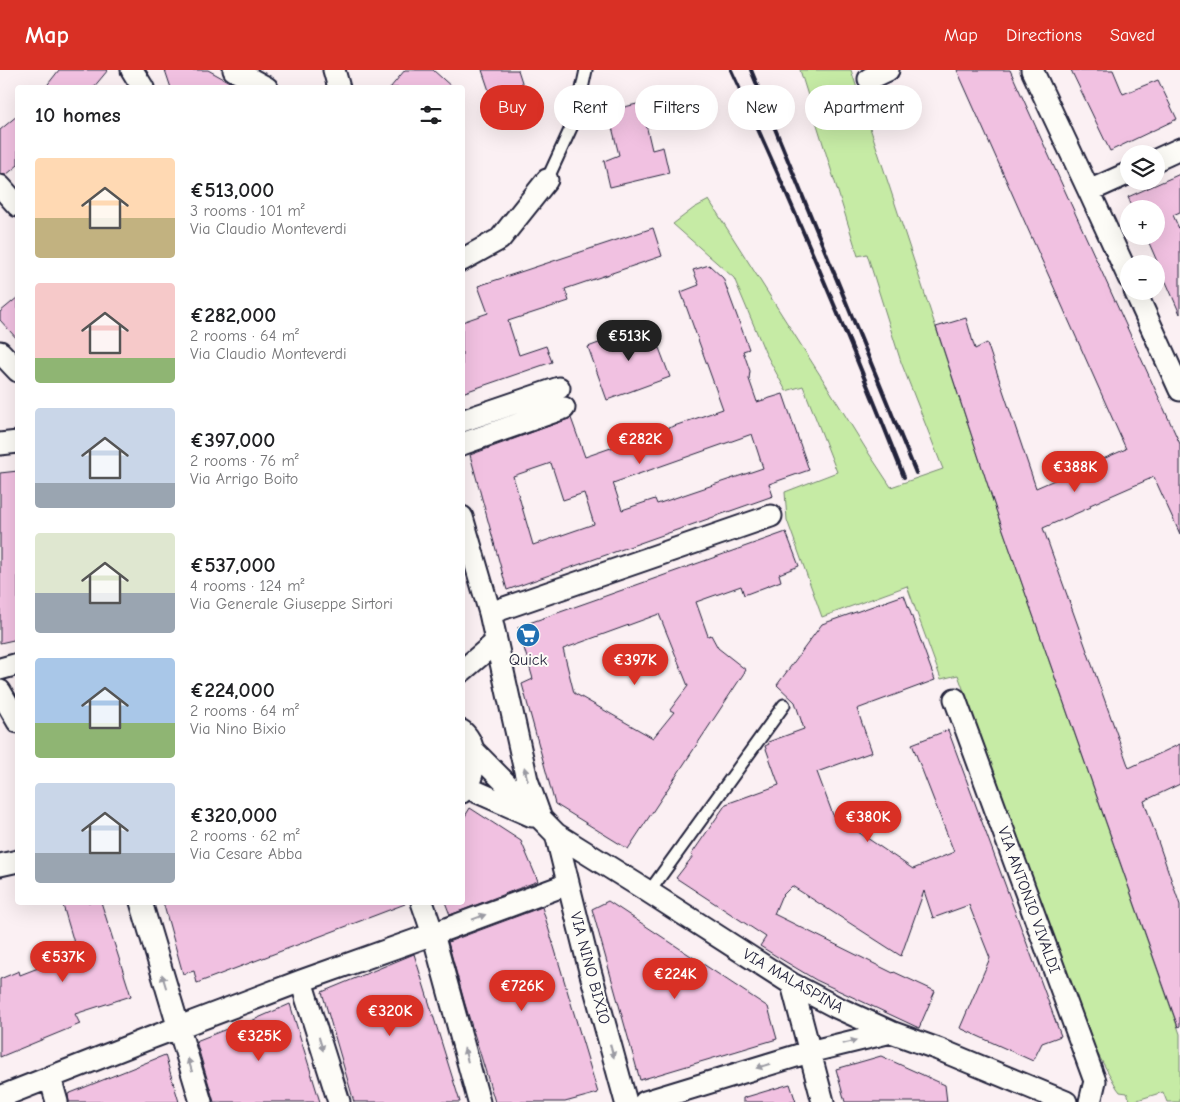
<!DOCTYPE html>
<meta charset="utf-8">
<style>
body{margin:0;font-family:"Comic Neue",sans-serif;background:#f2f2f2;color:#202124;height:100vh;display:flex;flex-direction:column;font-size:19px;white-space:nowrap}
*{box-sizing:border-box;margin:0}
p{font-size:16px;color:#757577}
.icon{flex:none;width:28px;height:28px;fill:none;stroke:currentColor;stroke-width:2;stroke-linecap:round;stroke-linejoin:round}
.map{position:relative;flex:1;overflow:hidden}
.panel{position:absolute;left:15px;top:15px;width:450px;height:820px;display:flex;flex-direction:column;background:#fff;border-radius:5px;box-shadow:0 5px 20px #0002}
.panel>*{flex:none}
.hud{position:absolute;left:480px;top:15px;width:475px;height:45px;display:flex;gap:10px}
.buttons{position:absolute;left:1120px;top:75px;display:grid;gap:10px}
.buttons a{display:grid;place-items:center;width:45px;height:45px;border-radius:50%;background:#fff;box-shadow:0 5px 20px #0002;font-size:25px}
.price{position:absolute;translate:-50% -42px;padding:0 11px;border-radius:18px;background:#d93025;color:#fff;font-size:16px;line-height:32px;filter:drop-shadow(0 1px 2px #0008)}
.price::after{content:'';position:absolute;left:50%;top:30px;width:15px;height:11px;margin-left:-8px;background:inherit;clip-path:polygon(0 0,100% 0,50% 100%)}
.price.current{background:#222;color:#fff}
ul{padding:0;list-style:none}
li{display:flex;align-items:center;gap:15px;height:125px;padding:0 20px}
li span{display:grid;place-items:center;flex:none;width:140px;height:100px;border-radius:5px;color:#555}
li>.icon{margin-inline-start:auto}
span .icon{width:60px;height:60px;fill:#fffc;stroke-width:1}
li b{font-size:21px}
h2{display:flex;justify-content:space-between;align-items:center;height:60px;padding:0 20px;font-size:21px}
.chip{padding:0 18px;border-radius:22px;background:#fff;box-shadow:0 5px 20px #0002;font-size:18px;line-height:45px}
.chip.current{background:#d93025;color:#fff}
header{display:flex;align-items:center;gap:30px;box-sizing:border-box;height:70px;padding:0 25px;background:#d93025;color:#fff}
header strong{font-size:24px}
nav{display:flex;gap:28px;margin-inline-start:auto;font-size:18px}
.map>svg:first-child{display:block}
.green{fill:#c6eba5;stroke:#748670}
.building{fill:#f1c1e1;stroke:#22223b;fill-rule:evenodd}
.lines{fill:none;stroke-linecap:round;stroke-linejoin:round}
.lane-casing{stroke:#22223b;stroke-width:15}
.street-casing{stroke:#22223b;stroke-width:25}
.lane{stroke:#fdfcf7;stroke-width:11}
.street{stroke:#fdfcf7;stroke-width:21}
.rail{stroke:#22223b;stroke-width:4}
.oneway{fill:#9a9aa2}
.labels{text-anchor:middle;dominant-baseline:central;stroke-width:4;stroke-linejoin:round;paint-order:stroke}
.poi-label{font-size:16px;fill:#22223b;stroke:#fdfcf7}
.street-label{font-size:16px;fill:#22223b;stroke:#fdfcf7}
</style>
<header>
<strong>Map</strong>
<nav><a>Map</a><a>Directions</a><a>Saved</a></nav>
</header>
<div class="map">
<svg width="1180" height="1032" viewBox="0 0 1180 1032">
<rect width="100%" height="100%" fill="#fbf0f3"/>
<filter id="ink" filterUnits="userSpaceOnUse"><feTurbulence type="fractalNoise" baseFrequency=".02" numOctaves="2"/><feDisplacementMap in="SourceGraphic" scale="10" xChannelSelector="R" yChannelSelector="G"/><feConvolveMatrix kernelMatrix="1 2 1 2 8 2 1 2 1" color-interpolation-filters="sRGB"/></filter>
<g filter="url(#ink)">
<path class="green" d="M800,0H851L995,437L1180,964V1032H1167L1163,1022L1131,1032L1127,1023L1120,1022L1117,1018L1095,979L958,605L941,609L907,516L822,547L787,450L785,422L837,402L803,316L786,321L765,282L734,208L673,154L694,138L709,130L827,316L866,379L891,417L943,399L901,292L867,184L858,186Z"/>
<path class="building" d="M59,0H108L93,18H45Z
M165,0H208L240,18H171Z
M405,0H433L453,18H390Z
M482,0H518L531,40L500,53Z
M957,0H1010L1180,374V464L1154,407L1090,435L1091,437L1043,458L1129,698L1180,674V714L1144,731L1180,835V956L1178,957L995,437L936,257L966,248L975,279L987,273L1036,418L1126,379Z
M1071,0H1113L1123,24L1158,10L1177,49L1110,81Z
M641,33L652,80L663,77L669,103L610,117L604,91L619,85L608,41Z
M18,45V95L6,105L0,104V60Z
M1180,104V142L1173,145L1180,161V244L1146,166H1156V139H1133L1128,127Z
M653,158L662,186L565,219L569,231L508,251L519,285L546,276L552,292L462,323V252L488,243L478,216Z
M709,195L723,208L749,279L743,281L750,301L749,309L757,332L783,324L809,400L769,414L773,426L507,520L470,385L571,348L585,387L723,339L681,222L699,215L693,200ZM752,364L763,398L657,434L655,429L622,440L613,413ZM551,393L563,430L584,423L594,454L533,475L513,406Z
M18,227V270L0,250V242Z
M650,254L670,307L607,330L588,277Z
M18,401V569L0,573V403Z
M786,462L799,496L779,504L781,511L744,525L741,516L696,532L708,566L711,565L718,578L746,600L628,779L555,734L522,614L533,609L518,557ZM659,544L688,616L670,640L674,642L653,668L574,623L563,579Z
M904,525L935,610L857,639L872,682L817,702L833,745L913,799L954,782L912,674L948,660L1061,966L1042,973L1033,991L960,958L990,888L969,835L933,848L924,821L901,886L792,816L781,827L774,844L893,903L894,902L935,921L919,958L816,910L776,886L760,876L766,867L676,808L693,786L691,785L726,734L779,715L765,676L769,674L768,672L804,659L795,632L777,615L822,554Z
M470,738L521,771L538,811L450,845L445,832H462V751Z
M608,831L768,937L777,969L640,1010L592,839Z
M62,832H101L131,926L75,944L80,954L0,987V909L19,901L20,905L77,883Z
M163,832H405V834L197,913L194,901L183,904Z
M542,837L598,1023L565,1032H495L465,934L448,872Z
M414,884L460,1032H354L322,922Z
M290,934L320,1032H214L196,971L242,953V955Z
M165,985L179,1032H69L68,1024Z
M881,986L945,1015L947,1032H845L836,999Z
M790,1014L796,1032H743V1028Z"/>
<g class="lines">
<g class="lane-casing">
<path id="lane" d="M547,110L576,47L586,0
M649,822L784,635"/>
</g>
<g class="street-casing">
<path id="street" d="M132,0L143,18
M234,0L267,18
M334,0L339,18
M1032,0L1089,121L1129,208
M869,9L888,0
M1156,90L1180,79
M0,116L18,136
M1089,121L1129,103
M462,190L500,169L547,110
M1135,221L1180,320
M0,282L18,301
M462,351L559,318
M0,374L18,372
M462,374L564,338
M462,447L490,543L527,710L540,746
M490,543L771,446
M0,599L18,594
M462,601L496,572
M0,621L18,652
M955,629L1095,1011L1090,1032
M462,661C479,676 476,707 462,722
M473,680L556,764L649,822L792,914L836,937L891,962L938,979L1066,1032
M466,717L532,746
M556,764L589,897L626,1032
M0,795L18,791
M141,832L201,1032
M422,832L433,864L479,1032
M301,911L339,1032
M792,914L823,1032
M50,1007L57,1032
M0,1027L145,970L301,911L433,864L568,814
M645,1032L809,982L891,962"/>
</g>
<use href="#lane" class="lane"/>
<use href="#street" class="street"/>
<path class="rail" d="M731,0C793,134 850,270 904,407
M751,0L916,403"/>
</g>
<defs><path id="oneway-solid" d="M-6-.8H1V-3.2L6.5 0L1 3.2V.8H-6Z" transform="scale(1.25)"/></defs>
<g class="oneway">
<use href="#oneway-solid" transform="translate(526 704) rotate(-104)"/>
<use href="#oneway-solid" transform="translate(479 847) rotate(-20)"/>
<use href="#oneway-solid" transform="translate(164 911) rotate(-107)"/>
<use href="#oneway-solid" transform="translate(850 972) rotate(-14)"/>
<use href="#oneway-solid" transform="translate(321 974) rotate(73)"/>
<use href="#oneway-solid" transform="translate(612 981) rotate(74)"/>
<use href="#oneway-solid" transform="translate(466 985) rotate(-105)"/>
<use href="#oneway-solid" transform="translate(190 995) rotate(-107)"/>
<use href="#oneway-solid" transform="translate(763 996) rotate(163)"/>
</g>
</g>
<defs>
<g id="supermarket-disc" transform="scale(1.25)"><circle r="9.5" fill="#1f6fb2" stroke="#fdfcf7"/><path d="M-6-5.5h2.5l.6 2H6L4.5 2H-2.5L-4.4-4H-6ZM-1.5 3.2a1.3 1.3 0 1 0 .1 0ZM3 3.2a1.3 1.3 0 1 0 .1 0Z" fill="#fff"/></g>
</defs>
<g fill-rule="evenodd">
<use href="#supermarket-disc" x="528" y="565"/>
</g>
<g class="labels">
<g class="poi-label">
<text x="528" y="590">Quick</text>
</g>
<g class="street-label">
<text transform="translate(1029 830) rotate(70)">VIA ANTONIO VIVALDI</text>
<text transform="translate(590 898) rotate(75)">VIA NINO BIXIO</text>
<text transform="translate(793 911) rotate(30)">VIA MALASPINA</text>
</g>
</g>
</svg>
<div class="buttons">
<a><svg class="icon" aria-label="layers" viewBox="0 0 24 24"><path d="M12 4l9 5-9 5-9-5zM3 14l9 5 9-5"/></svg></a>
<a>+</a>
<a>−</a>
</div>
<b class="price current" style="left:629px;top:292px">€513K</b>
<b class="price" style="left:640px;top:395px">€282K</b>
<b class="price" style="left:1075px;top:423px">€388K</b>
<b class="price" style="left:635px;top:616px">€397K</b>
<b class="price" style="left:868px;top:773px">€380K</b>
<b class="price" style="left:63px;top:913px">€537K</b>
<b class="price" style="left:675px;top:930px">€224K</b>
<b class="price" style="left:522px;top:942px">€726K</b>
<b class="price" style="left:390px;top:967px">€320K</b>
<b class="price" style="left:259px;top:992px">€325K</b>
<div class="hud">
<a class="chip current">Buy</a>
<a class="chip">Rent</a>
<a class="chip">Filters</a>
<a class="chip">New</a>
<a class="chip">Apartment</a>
</div>
<section class="panel">
<h2>10 homes<svg class="icon" aria-label="filters" viewBox="0 0 24 24"><path d="M4 7h16M4 17h16"/><circle cx="9" cy="7" r="2"/><circle cx="15" cy="17" r="2"/></svg></h2>
<ul>
<li><span style="background:linear-gradient(#ffd9b3 60%,#c2b280 0)"><svg class="icon" aria-label="home" viewBox="0 0 24 24"><path d="M3 11l9-7 9 7M6 9v11h12V9"/></svg></span><div><b>€513,000</b><p>3 rooms · 101 m²</p><p>Via Claudio Monteverdi</p></div></li>
<li><span style="background:linear-gradient(#f6c9c9 75%,#8fb573 0)"><svg class="icon" aria-label="home" viewBox="0 0 24 24"><path d="M3 11l9-7 9 7M6 9v11h12V9"/></svg></span><div><b>€282,000</b><p>2 rooms · 64 m²</p><p>Via Claudio Monteverdi</p></div></li>
<li><span style="background:linear-gradient(#c9d6e8 75%,#9aa5b1 0)"><svg class="icon" aria-label="home" viewBox="0 0 24 24"><path d="M3 11l9-7 9 7M6 9v11h12V9"/></svg></span><div><b>€397,000</b><p>2 rooms · 76 m²</p><p>Via Arrigo Boito</p></div></li>
<li><span style="background:linear-gradient(#dfe7d0 60%,#9aa5b1 0)"><svg class="icon" aria-label="home" viewBox="0 0 24 24"><path d="M3 11l9-7 9 7M6 9v11h12V9"/></svg></span><div><b>€537,000</b><p>4 rooms · 124 m²</p><p>Via Generale Giuseppe Sirtori</p></div></li>
<li><span style="background:linear-gradient(#a9c7e8 65%,#8fb573 0)"><svg class="icon" aria-label="home" viewBox="0 0 24 24"><path d="M3 11l9-7 9 7M6 9v11h12V9"/></svg></span><div><b>€224,000</b><p>2 rooms · 64 m²</p><p>Via Nino Bixio</p></div></li>
<li><span style="background:linear-gradient(#c9d6e8 70%,#9aa5b1 0)"><svg class="icon" aria-label="home" viewBox="0 0 24 24"><path d="M3 11l9-7 9 7M6 9v11h12V9"/></svg></span><div><b>€320,000</b><p>2 rooms · 62 m²</p><p>Via Cesare Abba</p></div></li>
</ul>
</section>
</div>
